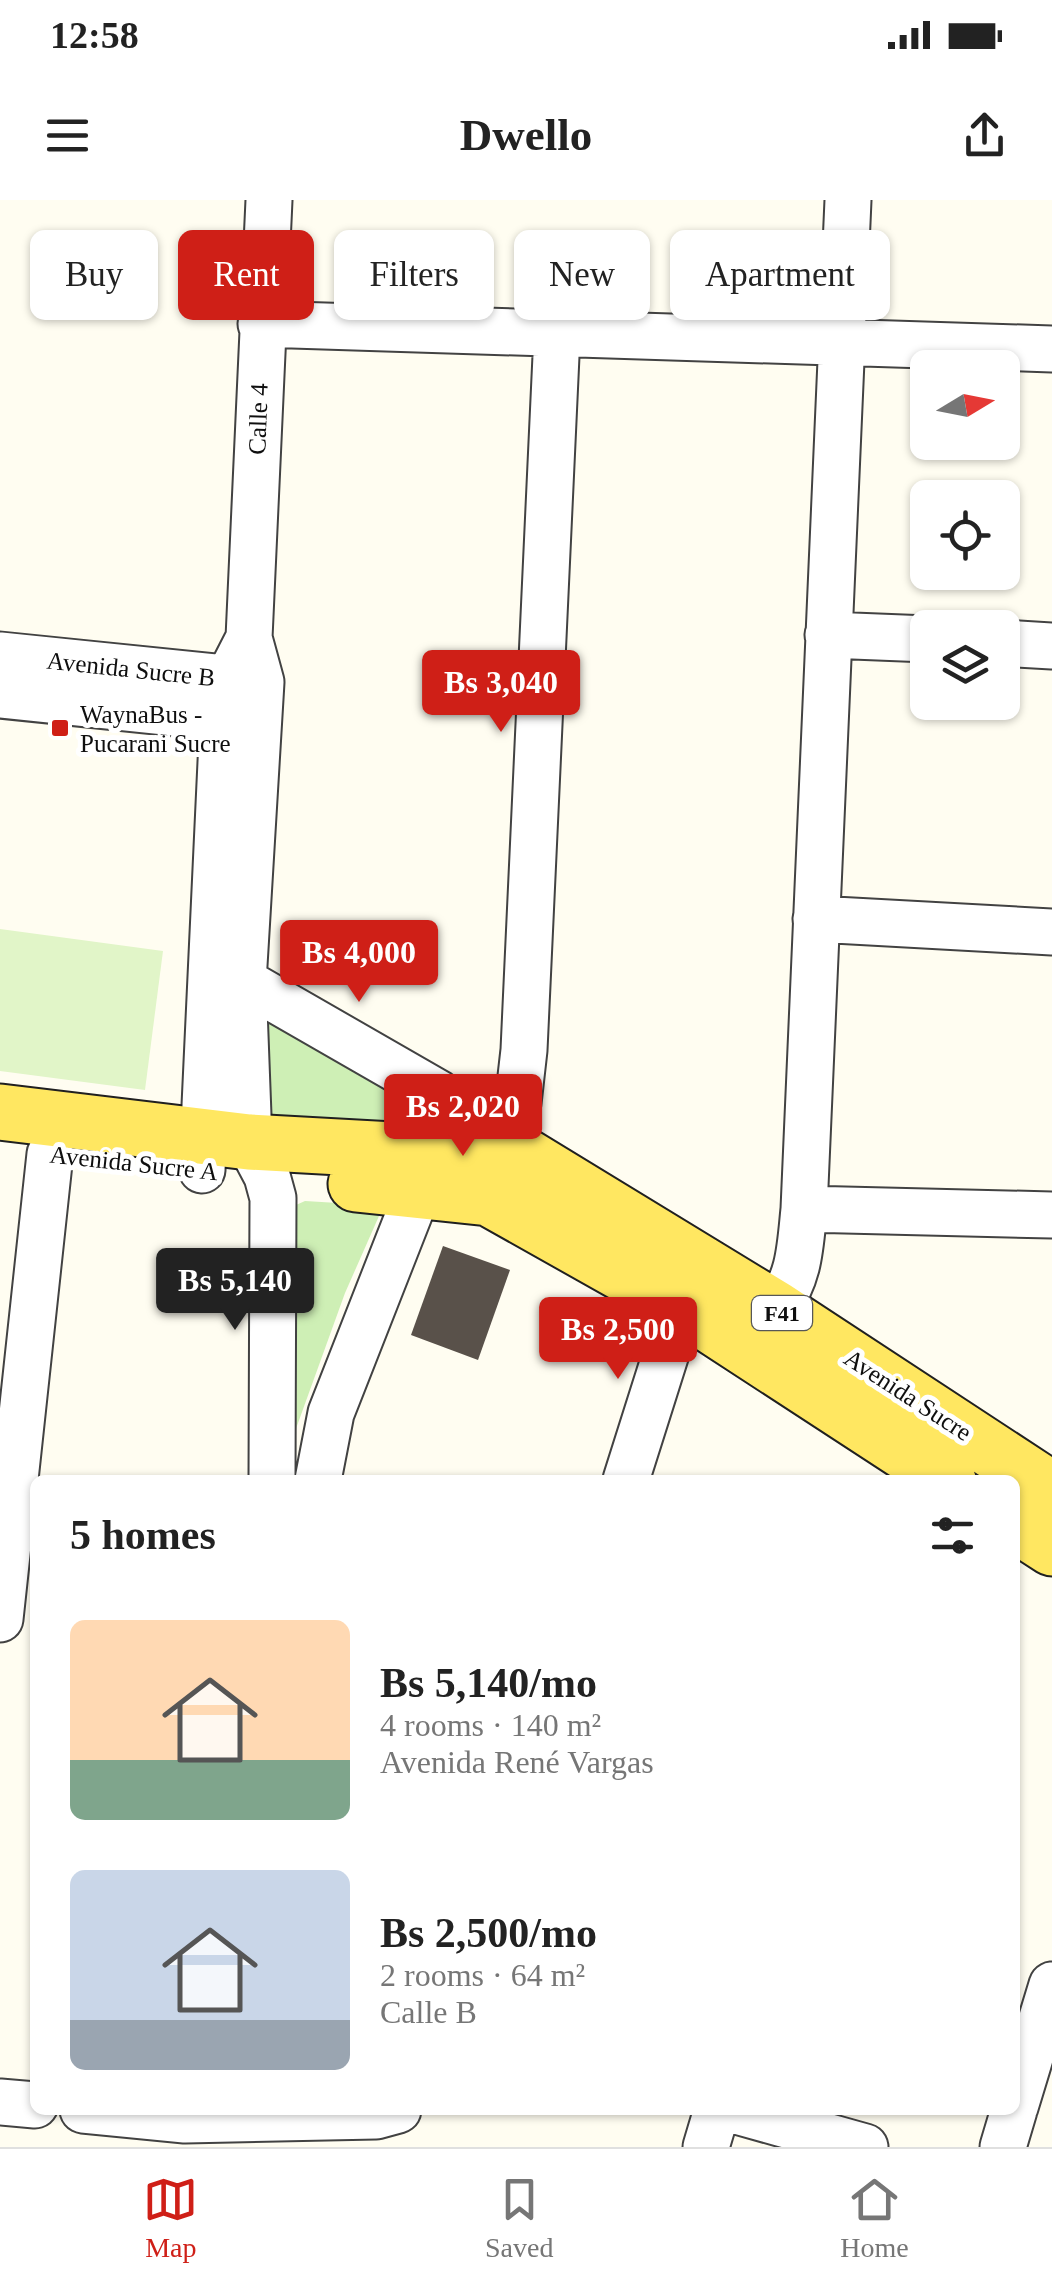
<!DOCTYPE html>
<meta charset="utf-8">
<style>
body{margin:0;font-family:"Times New Roman",serif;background:#f2f2f2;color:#222;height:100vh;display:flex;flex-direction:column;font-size:38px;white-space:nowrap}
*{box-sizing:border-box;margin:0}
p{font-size:32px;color:#767676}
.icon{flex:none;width:55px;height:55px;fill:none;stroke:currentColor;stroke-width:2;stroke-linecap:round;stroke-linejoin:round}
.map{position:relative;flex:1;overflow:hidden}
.details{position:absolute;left:30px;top:1275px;width:990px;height:640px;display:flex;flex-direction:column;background:#fff;border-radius:15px;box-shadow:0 2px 8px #0004}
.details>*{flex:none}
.top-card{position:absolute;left:30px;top:30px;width:992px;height:90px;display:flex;gap:20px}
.needle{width:65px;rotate:80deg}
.controls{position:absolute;left:910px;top:150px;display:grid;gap:20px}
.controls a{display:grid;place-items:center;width:110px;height:110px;border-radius:15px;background:#fff;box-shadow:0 2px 8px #0004;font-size:50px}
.price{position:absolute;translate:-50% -85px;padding:0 22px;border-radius:10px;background:#cf1f17;color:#fff;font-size:32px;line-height:65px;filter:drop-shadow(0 2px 5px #0008)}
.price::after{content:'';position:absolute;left:50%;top:60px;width:30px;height:22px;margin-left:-15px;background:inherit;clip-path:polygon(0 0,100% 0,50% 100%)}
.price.on{background:#222;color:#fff}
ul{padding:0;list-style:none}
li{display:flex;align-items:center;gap:30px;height:250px;padding:0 40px}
li span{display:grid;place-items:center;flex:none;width:280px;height:200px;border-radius:15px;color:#555}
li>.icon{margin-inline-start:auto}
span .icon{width:120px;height:120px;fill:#fffc;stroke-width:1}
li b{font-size:42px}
h2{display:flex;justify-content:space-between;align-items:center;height:120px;padding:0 40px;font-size:42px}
.chip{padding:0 35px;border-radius:15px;background:#fff;box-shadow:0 2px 8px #0004;font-size:35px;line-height:90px}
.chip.on{background:#cf1f17;color:#fff}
.status{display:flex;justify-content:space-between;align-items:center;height:70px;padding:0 50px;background:#fff;direction:ltr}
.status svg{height:28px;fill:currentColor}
header{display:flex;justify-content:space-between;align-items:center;height:130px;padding:0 40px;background:#fff;font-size:45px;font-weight:800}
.tabs{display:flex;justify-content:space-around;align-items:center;height:140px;border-top:2px solid #e0e0e0;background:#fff;font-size:28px;color:#767676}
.tabs a{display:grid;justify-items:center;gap:5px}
.tabs .on{color:#cf1f17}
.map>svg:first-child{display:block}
.green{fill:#ceefb5}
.pitch{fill:#e1f5c8}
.building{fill:#59514a}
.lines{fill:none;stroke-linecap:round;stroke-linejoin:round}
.minor-casing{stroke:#424242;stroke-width:49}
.major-casing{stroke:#202020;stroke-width:59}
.minor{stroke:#fff;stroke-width:45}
.major{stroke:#ffe761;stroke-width:55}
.poi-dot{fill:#cf1f17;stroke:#fff;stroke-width:4}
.labels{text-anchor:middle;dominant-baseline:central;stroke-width:10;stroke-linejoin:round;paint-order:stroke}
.shield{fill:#fff;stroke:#575757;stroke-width:2.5}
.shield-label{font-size:22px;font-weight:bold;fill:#0f0f0f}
.street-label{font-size:25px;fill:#0f0f0f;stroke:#fff}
.poi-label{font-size:25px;fill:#0f0f0f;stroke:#fff;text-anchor:start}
</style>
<div class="status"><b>12:58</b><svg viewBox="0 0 49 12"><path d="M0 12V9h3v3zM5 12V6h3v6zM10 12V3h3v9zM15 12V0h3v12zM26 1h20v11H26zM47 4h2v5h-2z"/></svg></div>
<header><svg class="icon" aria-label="menu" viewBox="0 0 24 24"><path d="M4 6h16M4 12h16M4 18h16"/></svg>Dwello<svg class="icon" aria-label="share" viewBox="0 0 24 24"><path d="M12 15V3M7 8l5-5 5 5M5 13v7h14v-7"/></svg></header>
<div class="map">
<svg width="1052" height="1947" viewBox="0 0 1052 1947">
<rect width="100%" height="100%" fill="#fffdf1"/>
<path class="green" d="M267,814L413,895L414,924L271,922L259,821Z
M305,1001L371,1005L379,1016L345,1093L289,1248H280L296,1005Z"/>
<path class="pitch" d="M0,729L163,751L145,890L0,871Z"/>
<path class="building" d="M443,1046L510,1070L478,1160L411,1135Z"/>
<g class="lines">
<g class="minor-casing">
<path id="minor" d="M269,0L249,438L261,482L243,782L249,942L267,976L273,998L272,1280
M261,124L1052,149
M828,435L928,439
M1002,443L1052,446
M0,455L254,481
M0,495L252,521
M816,719L1052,732
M224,770L438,893L507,945
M202,970L223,519L228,479L249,438
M496,977L518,903L524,850L557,134
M804,1009L1052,1015
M776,1109C800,1076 800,1048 804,1009L848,0
M318,1280L331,1213L419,989L429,952L438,893
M626,1280L681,1106
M0,1419L50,954
M0,1902L35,1905
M1015,1907L1052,1785
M83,1910L185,1920L376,1916L398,1910
M733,1910L865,1947
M706,1947L717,1910
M1003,1947L1014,1910"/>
</g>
<g class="major-casing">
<path id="major" d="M0,912L249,942L429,952L507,945L776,1109L1052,1290
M356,984L489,998L681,1106L948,1280
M1015,1324L1052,1348"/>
</g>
<use href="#minor" class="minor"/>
<use href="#major" class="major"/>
</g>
<rect class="poi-dot" x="50" y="518" width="20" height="20" rx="5"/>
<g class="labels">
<rect class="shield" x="752" y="1096" width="60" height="34" rx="8"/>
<g class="shield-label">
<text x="782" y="1113">F41</text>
</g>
<g class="street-label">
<text transform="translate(258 219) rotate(-88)">Calle 4</text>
<text transform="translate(131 469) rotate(6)">Avenida Sucre B</text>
<text transform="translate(134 963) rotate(6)">Avenida Sucre A</text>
<text transform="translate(908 1195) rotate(33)">Avenida Sucre</text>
</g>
<g class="poi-label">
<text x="80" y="514">WaynaBus -<tspan x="80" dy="29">Pucarani Sucre</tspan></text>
</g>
</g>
</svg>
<div class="controls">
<a><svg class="needle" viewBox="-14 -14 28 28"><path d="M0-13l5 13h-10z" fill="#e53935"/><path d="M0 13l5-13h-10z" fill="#767676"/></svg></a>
<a><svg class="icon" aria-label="locate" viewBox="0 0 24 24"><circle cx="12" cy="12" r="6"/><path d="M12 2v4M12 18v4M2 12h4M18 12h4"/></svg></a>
<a><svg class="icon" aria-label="layers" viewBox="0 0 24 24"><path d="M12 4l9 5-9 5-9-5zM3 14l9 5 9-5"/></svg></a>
</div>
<b class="price" style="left:501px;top:535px">Bs 3,040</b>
<b class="price" style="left:359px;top:805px">Bs 4,000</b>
<b class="price" style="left:463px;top:959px">Bs 2,020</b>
<b class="price on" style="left:235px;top:1133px">Bs 5,140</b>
<b class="price" style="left:618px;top:1182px">Bs 2,500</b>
<div class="top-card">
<a class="chip">Buy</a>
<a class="chip on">Rent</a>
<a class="chip">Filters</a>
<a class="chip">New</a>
<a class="chip">Apartment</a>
</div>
<section class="details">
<h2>5 homes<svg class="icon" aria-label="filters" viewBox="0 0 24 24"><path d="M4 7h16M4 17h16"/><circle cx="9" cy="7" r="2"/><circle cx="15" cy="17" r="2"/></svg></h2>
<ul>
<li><span style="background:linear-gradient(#ffd9b3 70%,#7fa58c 0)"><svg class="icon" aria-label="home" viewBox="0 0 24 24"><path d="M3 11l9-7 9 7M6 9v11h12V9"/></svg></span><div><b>Bs 5,140/mo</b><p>4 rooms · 140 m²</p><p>Avenida René Vargas</p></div></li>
<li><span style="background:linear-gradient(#c9d6e8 75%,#9aa5b1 0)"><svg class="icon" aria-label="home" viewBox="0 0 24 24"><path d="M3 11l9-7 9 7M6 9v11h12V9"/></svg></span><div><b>Bs 2,500/mo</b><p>2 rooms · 64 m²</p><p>Calle B</p></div></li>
</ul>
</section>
</div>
<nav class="tabs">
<a class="on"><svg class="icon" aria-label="map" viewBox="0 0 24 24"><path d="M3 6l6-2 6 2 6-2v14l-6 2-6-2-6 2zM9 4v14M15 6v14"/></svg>Map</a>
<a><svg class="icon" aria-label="saved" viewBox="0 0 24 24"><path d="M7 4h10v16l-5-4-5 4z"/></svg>Saved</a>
<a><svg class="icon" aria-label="home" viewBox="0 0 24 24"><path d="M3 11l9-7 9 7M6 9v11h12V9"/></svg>Home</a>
</nav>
